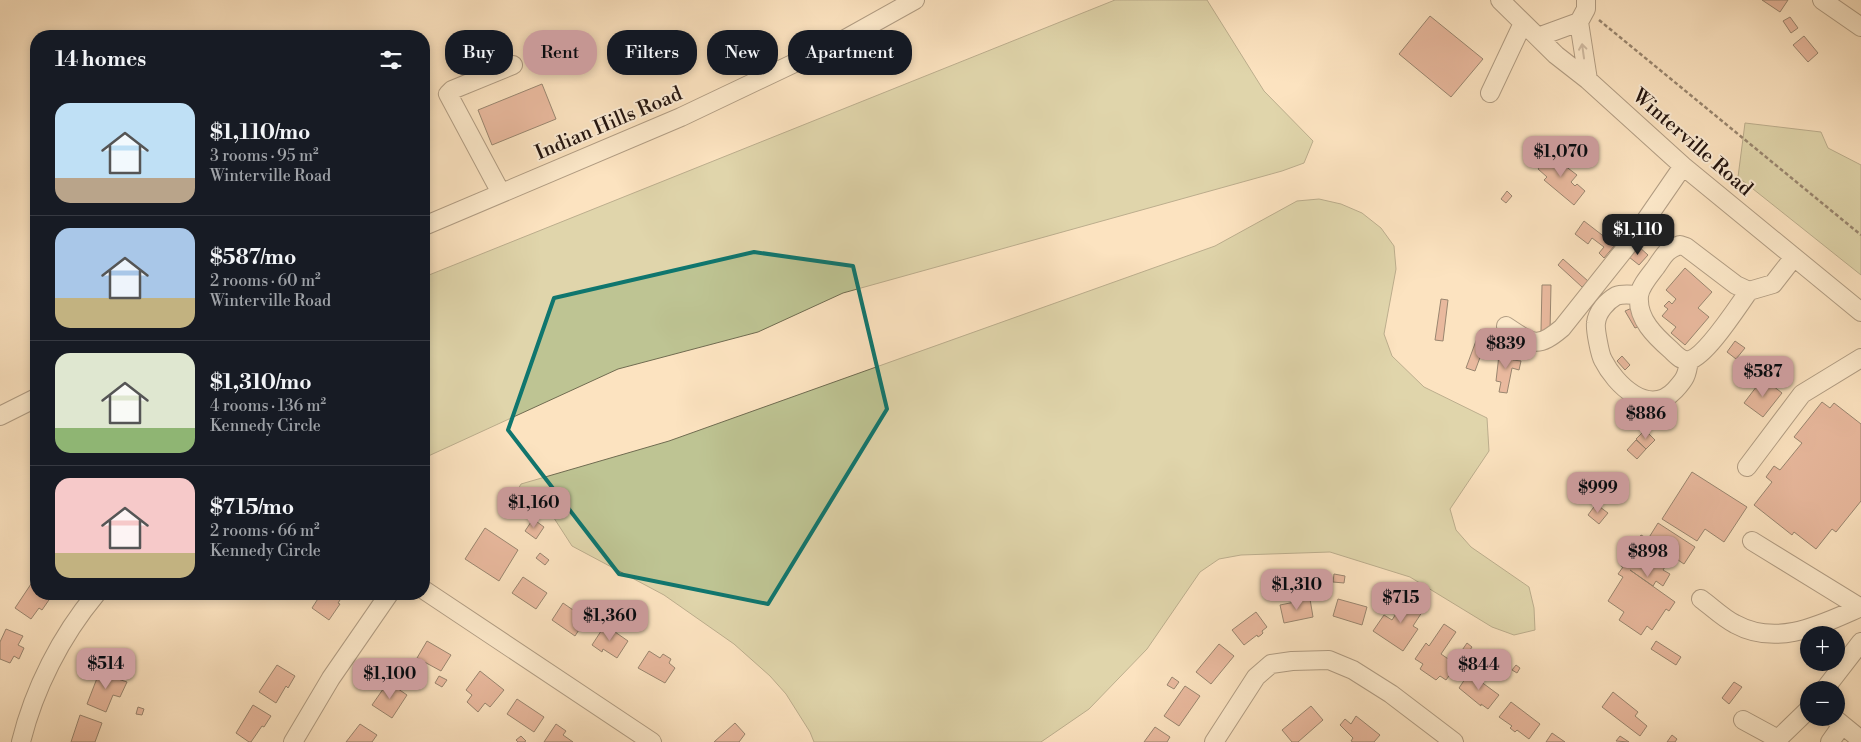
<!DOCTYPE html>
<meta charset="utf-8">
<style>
body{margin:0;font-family:"Libre Bodoni",serif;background:#20242c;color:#f1f3f6;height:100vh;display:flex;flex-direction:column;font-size:19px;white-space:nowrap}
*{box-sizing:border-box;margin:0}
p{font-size:16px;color:#9ea1a6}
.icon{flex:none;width:28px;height:28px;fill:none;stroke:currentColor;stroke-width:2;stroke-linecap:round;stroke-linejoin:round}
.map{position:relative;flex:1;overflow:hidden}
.drawer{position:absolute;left:30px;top:30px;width:400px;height:570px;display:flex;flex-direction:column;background:#171b24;border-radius:20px;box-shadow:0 2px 8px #0003}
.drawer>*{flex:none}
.hud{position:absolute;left:445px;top:30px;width:475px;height:45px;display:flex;gap:10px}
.buttons{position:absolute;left:1800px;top:626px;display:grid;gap:10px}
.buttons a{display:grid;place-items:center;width:45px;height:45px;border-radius:50%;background:#171b24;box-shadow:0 2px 8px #0003;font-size:25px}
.price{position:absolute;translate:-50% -42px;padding:0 11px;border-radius:10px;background:#c59692;color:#111;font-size:16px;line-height:32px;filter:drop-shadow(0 1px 2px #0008)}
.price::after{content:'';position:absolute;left:50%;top:30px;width:15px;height:11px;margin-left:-8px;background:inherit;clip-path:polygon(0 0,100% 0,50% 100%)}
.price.active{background:#222;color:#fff}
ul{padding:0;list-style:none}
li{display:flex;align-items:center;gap:15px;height:125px;padding:0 25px}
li+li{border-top:1px solid #363941}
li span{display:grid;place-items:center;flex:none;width:140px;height:100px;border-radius:15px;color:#555}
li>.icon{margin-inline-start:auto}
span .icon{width:60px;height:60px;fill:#fffc;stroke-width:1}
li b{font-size:21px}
h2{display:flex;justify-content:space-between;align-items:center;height:60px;padding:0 25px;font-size:21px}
.chip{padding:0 18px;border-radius:20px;background:#171b24;box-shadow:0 2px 8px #0003;font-size:18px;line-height:45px}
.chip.active{background:#c59692;color:#111}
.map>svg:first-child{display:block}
.green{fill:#bec493;stroke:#706c51}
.building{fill:#d38575;stroke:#23140f}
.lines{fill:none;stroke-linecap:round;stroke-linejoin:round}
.minor-casing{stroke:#59483b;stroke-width:20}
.path{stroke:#23140f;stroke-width:2.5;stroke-dasharray:4 2.5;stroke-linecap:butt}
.minor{stroke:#fdedd6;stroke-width:18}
.oneway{stroke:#9b8b7c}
.marked{fill:none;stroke:#0f766e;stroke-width:4;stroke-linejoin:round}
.labels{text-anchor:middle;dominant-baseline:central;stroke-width:4;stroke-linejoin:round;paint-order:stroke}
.street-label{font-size:20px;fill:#23140f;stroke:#fdedd6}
</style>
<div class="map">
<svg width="1861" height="742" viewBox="0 0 1861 742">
<rect width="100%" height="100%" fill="#fce3c0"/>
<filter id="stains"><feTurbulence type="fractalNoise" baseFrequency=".004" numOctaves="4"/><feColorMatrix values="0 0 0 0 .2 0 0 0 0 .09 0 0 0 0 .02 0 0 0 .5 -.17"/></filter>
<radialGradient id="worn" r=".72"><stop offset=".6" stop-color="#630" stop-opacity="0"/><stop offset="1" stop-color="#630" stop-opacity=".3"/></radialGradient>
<path class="green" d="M1115,0H1207L1264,91L1313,141L1304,163L1282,171L843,293L758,332L618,369L424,458V277Z
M1745,123L1821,132L1828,148L1861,165V275L1738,177Z
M1319,199L1341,204L1362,213L1381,228L1394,246L1396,269L1384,334L1392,356L1424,387L1487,418L1489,451L1450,509L1456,530L1471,547L1529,587L1534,608L1535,630L1514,635L1492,627L1410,577L1330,552L1241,555L1219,559L1200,572L1147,649L1089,709L1041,742H814L810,732L786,694L770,676L734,644L664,595L572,546L552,515L516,493L521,484L669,441L1215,246L1297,201Z"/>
<path class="building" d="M1762,0H1788L1780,12Z
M1430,16L1483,59L1451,97L1399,54Z
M1790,17L1798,28L1791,33L1783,21Z
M1804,36L1818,53L1808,62L1793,45Z
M542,84L556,119L492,145L478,110Z
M1553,151L1563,159L1560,162L1577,175L1571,182L1575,186L1577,184L1585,191L1574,205L1544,180L1547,177L1538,169Z
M1507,191L1512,196L1506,203L1501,199Z
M1584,221L1615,245L1604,258L1599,253L1604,247L1592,238L1588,244L1575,234Z
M1638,246L1648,255L1639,265L1629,257Z
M1563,259L1588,281L1582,287L1558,265Z
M1685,268L1712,292L1698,308L1709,317L1685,345L1671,333L1676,327L1662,316L1668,309L1664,306L1669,301L1672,304L1676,299L1666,290Z
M1542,285H1551L1550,331H1541Z
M1441,299L1448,300L1443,341L1435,340Z
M1632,308L1640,326L1635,328L1625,311Z
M1480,330L1489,333L1475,371L1466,368Z
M1735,341L1745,348L1736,359L1727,352Z
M1507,351L1515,353L1513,360L1521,361L1519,370L1512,368L1507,393L1499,392L1501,382L1496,381L1499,355L1506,357Z
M1622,356L1630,365L1625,370L1617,361Z
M1763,378L1782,393L1763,417L1744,403Z
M1822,402L1830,408L1834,403L1861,424V501L1836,532L1832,529L1816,549L1794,532L1792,535L1754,505L1772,482L1766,477L1774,466L1780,470L1802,443L1794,437Z
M1645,430L1655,440L1646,449L1636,439Z
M1636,440L1646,449L1637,459L1627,450Z
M1692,472L1747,507L1724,542L1705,529L1697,541L1662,519Z
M1596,504L1608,513L1599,524L1588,515Z
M533,519L544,527L536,539L525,531Z
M1658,523L1695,547L1684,564L1672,556L1663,570L1670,574L1663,586L1656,581L1653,586L1630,570L1675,602L1669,611L1666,609L1652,630L1647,626L1641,635L1619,620L1624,612L1608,601L1623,577L1618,574L1623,567L1621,566L1641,535L1648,539Z
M485,528L518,550L499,581L465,559Z
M540,553L549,560L545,565L536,558Z
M1334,574L1345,576L1344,583L1333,582Z
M523,577L547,593L536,609L512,593Z
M31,584L36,588V594H45L51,597L42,610L39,608L31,619L15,608Z
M321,594H344L338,603L340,604L329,620L312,608Z
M1408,595L1426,606L1413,626L1418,629L1403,651L1373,631L1384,615L1392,620Z
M1310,599L1313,617L1284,623L1280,605Z
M1338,599L1367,607L1362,625L1333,616Z
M563,603L586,619L575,636L552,620Z
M1256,612L1267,627L1262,631L1263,633L1261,635L1258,637L1257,635L1244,645L1232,630Z
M1444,624L1456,632L1441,654L1457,665L1446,680L1440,676L1436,680L1420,669L1423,664L1415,659L1426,643L1429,646Z
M605,625L628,641L617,658L603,649L602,652L592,645Z
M6,629L23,636L18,645L24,648L19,659L14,656L10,663L0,659V642Z
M427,641L451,655L441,671L417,658Z
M1656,641L1681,657L1676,665L1651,649Z
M1467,643L1472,647L1461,663L1456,659Z
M1219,644L1234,656L1211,684L1196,672Z
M649,651L660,658L663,654L671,659L669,663L675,668L665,683L638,668Z
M277,665L295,676L288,688L286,686L276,703L259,692Z
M1516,665L1520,668L1517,673L1512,670Z
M101,668L119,675L118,679L127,682L120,697L113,695L106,712L87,704Z
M480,671L504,690L490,707L485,703L478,712L467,702L472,695L466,690Z
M1469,673L1499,695L1488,709L1481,704V706L1459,688Z
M439,676L447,680L442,687L435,683Z
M1172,677L1179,682L1174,689L1167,685Z
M388,682L407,695L392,718L372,705Z
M1734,682L1742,687L1729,704L1722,698Z
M1185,686L1200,696L1179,726L1164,716Z
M1613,692L1638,712L1635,716L1647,726L1640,736L1602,707Z
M517,699L544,717L534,732L507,714Z
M1511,702L1540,724L1529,739L1517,730L1515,732L1510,728L1512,726L1499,717Z
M253,705L271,716L264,727L262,726L251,742H249L236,733Z
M1311,706L1323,720L1298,742H1292L1282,730Z
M138,707L144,709L142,715L136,714Z
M80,715L102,723L95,742H71Z
M1356,716L1380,735L1374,742H1353L1351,741L1353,738L1340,725L1345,719L1351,724Z
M735,723L745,734L739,742H714Z
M360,724L377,735L372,742H346Z
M556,724L566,731L563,735L573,742H544Z
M1155,727L1170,737L1167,742H1144Z
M1552,733L1565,742H1546Z
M1672,735L1677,739L1675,742H1667Z
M521,736L526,741L524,742H518L516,740Z
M1620,736L1629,742L1616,741Z"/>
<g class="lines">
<g class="minor-casing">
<path id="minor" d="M1500,0L1556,55L1588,80L1683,166L1861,312
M1586,0V9L1579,22L1588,80
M1822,0L1861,27
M1538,37L1579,22
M1490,93L1523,23
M501,193L448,94L452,90L513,65
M424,226L681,117L845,39L915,0
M1749,291C1738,306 1707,355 1690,360C1682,362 1676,355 1671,350C1655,336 1637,319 1639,296C1640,286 1650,275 1656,267C1665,254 1666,250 1680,245L1686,247L1736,285L1749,291L1773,284L1794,257
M1639,295C1632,295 1623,293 1616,296C1607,301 1597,312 1596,323C1595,329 1600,355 1603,360C1615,384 1649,418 1675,390C1685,379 1687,376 1689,360
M1506,326C1532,343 1536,350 1562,328L1632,240L1683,166
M0,416L36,398
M1747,467L1802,394L1861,358
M1752,541L1861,608
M424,590L652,742
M1701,599C1712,607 1723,618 1735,624C1777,647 1820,625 1859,608
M1824,690L1861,642
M1834,718L1861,740
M1743,720L1778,739L1809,709
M21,742C34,689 61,636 96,594
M293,742L331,678L389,594
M1214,742L1256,677L1271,664L1292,661L1329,660L1353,670L1391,694L1454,742
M1830,742L1842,725"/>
</g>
<path class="path" d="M1599,20L1861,235"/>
<use href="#minor" class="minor"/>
</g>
<defs><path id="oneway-shaft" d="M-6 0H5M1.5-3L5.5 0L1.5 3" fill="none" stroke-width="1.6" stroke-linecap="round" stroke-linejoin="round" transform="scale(1.25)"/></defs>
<use class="oneway" href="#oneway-shaft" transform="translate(1583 51) rotate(-98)"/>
<path d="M0 0H1861V742H0ZM754,252L853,266L887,409L768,604L619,574L508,430L554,298Z" fill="#fce3c0" fill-opacity=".55" fill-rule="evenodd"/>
<path class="marked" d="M754,252L853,266L887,409L768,604L619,574L508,430L554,298Z"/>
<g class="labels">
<g class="street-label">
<text transform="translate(609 124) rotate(-23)">Indian Hills Road</text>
<text transform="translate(1692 143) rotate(41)">Winterville Road</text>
</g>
</g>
<rect width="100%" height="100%" filter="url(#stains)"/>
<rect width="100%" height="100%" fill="url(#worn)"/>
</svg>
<div class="buttons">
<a>+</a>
<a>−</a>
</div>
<b class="price" style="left:1561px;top:178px">$1,070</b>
<b class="price active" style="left:1638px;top:256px">$1,110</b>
<b class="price" style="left:1506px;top:370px">$839</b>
<b class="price" style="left:1763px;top:398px">$587</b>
<b class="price" style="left:1646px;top:440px">$886</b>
<b class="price" style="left:1598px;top:514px">$999</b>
<b class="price" style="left:534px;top:529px">$1,160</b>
<b class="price" style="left:1648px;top:578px">$898</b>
<b class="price" style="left:1297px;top:611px">$1,310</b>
<b class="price" style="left:1401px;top:624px">$715</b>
<b class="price" style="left:610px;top:642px">$1,360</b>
<b class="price" style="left:106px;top:690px">$514</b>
<b class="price" style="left:1479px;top:691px">$844</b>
<b class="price" style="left:390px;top:700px">$1,100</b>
<div class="hud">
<a class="chip">Buy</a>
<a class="chip active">Rent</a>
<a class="chip">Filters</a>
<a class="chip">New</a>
<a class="chip">Apartment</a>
</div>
<section class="drawer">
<h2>14 homes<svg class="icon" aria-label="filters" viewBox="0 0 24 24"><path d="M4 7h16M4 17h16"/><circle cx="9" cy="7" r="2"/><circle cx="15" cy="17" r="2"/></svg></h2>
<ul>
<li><span style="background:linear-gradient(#bfe0f5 75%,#b9a48a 0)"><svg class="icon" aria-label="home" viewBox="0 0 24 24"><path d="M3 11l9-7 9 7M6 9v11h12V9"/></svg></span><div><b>$1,110/mo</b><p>3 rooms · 95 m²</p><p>Winterville Road</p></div></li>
<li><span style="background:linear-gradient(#a9c7e8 70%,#c2b280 0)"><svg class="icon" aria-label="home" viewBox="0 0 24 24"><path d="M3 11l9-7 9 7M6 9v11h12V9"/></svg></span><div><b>$587/mo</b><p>2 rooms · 60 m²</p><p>Winterville Road</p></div></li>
<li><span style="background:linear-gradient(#dfe7d0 75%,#8fb573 0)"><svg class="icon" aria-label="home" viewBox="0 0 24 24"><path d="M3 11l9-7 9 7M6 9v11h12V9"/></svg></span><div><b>$1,310/mo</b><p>4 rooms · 136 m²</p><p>Kennedy Circle</p></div></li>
<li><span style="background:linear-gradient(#f6c9c9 75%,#c2b280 0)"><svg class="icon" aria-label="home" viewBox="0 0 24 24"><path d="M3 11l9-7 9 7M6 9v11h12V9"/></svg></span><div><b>$715/mo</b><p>2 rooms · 66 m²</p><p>Kennedy Circle</p></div></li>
</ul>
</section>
</div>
